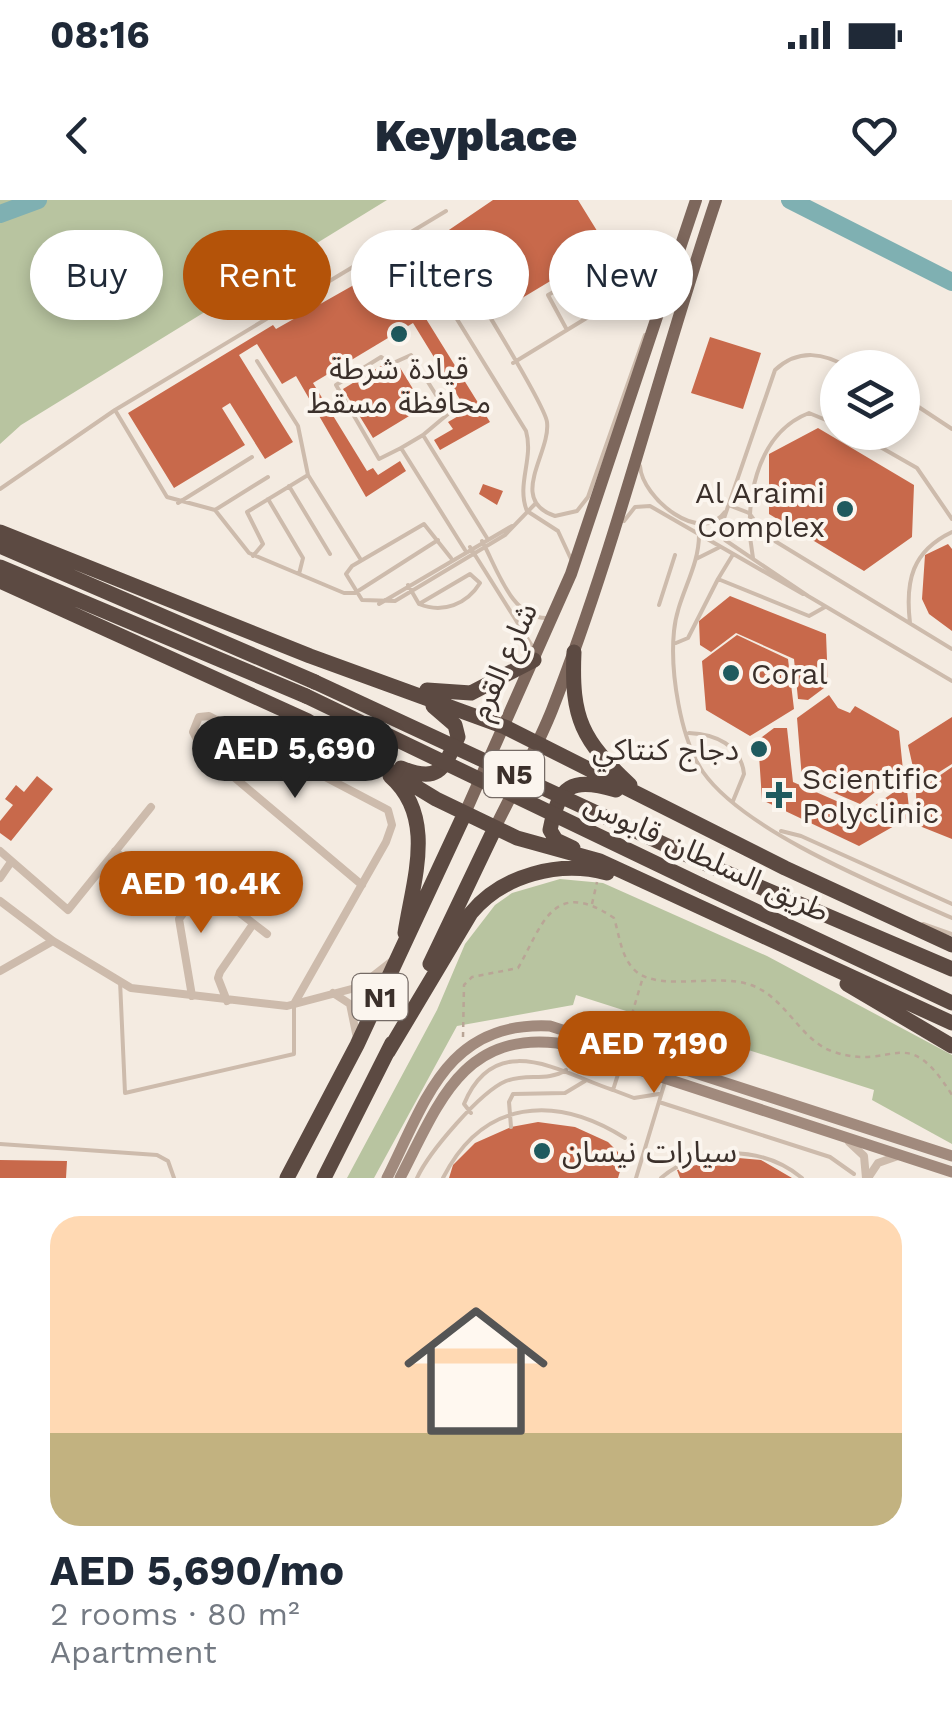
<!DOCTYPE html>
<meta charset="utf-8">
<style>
body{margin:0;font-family:"Work Sans","Noto Sans Arabic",sans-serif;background:#f2f2f3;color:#1f2937;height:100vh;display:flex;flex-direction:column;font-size:38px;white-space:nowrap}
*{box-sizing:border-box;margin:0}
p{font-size:32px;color:#747a83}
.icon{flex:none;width:55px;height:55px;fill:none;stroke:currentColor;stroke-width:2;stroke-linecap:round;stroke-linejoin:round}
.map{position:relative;height:978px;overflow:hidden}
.sheet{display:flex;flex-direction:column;background:#fff;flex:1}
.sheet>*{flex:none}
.guide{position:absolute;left:30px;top:30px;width:892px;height:90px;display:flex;gap:20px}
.fabs{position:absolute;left:820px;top:150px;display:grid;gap:20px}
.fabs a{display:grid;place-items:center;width:100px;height:100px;border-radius:50%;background:#fff;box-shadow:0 5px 15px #0003;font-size:50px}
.price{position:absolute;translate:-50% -85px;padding:0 22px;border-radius:35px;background:#b45309;color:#fff;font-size:32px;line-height:65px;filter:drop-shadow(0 2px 5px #0008)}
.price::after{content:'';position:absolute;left:50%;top:60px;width:30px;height:22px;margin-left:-15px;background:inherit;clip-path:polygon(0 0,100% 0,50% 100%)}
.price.on{background:#222;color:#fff}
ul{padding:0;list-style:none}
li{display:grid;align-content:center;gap:20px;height:530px;padding:0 50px}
li span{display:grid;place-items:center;height:310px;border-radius:30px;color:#555}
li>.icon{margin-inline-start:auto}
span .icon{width:180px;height:180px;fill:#fffc;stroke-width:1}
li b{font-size:42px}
.chip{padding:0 35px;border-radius:45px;background:#fff;box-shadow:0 5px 15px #0003;font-size:35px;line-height:90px}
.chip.on{background:#b45309;color:#fff}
.status{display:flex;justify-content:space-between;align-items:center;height:70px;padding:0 50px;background:#fff;direction:ltr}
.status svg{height:28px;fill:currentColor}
header{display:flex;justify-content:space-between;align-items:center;height:130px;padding:0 50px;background:#fff;font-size:45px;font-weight:800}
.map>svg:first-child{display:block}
.green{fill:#b8c4a0}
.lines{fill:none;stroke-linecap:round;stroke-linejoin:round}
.river{stroke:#7fb0b2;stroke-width:18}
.building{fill:#c8694b}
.path{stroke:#b9a596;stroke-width:2.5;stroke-dasharray:5 5;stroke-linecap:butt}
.lane{stroke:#cdbbac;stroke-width:4}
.street{stroke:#cdbbac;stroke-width:8}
.secondary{stroke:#a18a7d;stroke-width:11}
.primary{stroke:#7d675c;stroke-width:12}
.highway{stroke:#5c4a42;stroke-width:15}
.highway-bridge{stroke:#5c4a42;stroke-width:15}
.poi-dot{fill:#1f5a5e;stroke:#fbf5ee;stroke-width:4}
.labels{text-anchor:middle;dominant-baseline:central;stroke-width:8;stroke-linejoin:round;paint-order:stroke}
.shield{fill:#fbf5ee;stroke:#756b66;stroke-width:2.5}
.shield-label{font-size:28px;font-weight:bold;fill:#3b302b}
.poi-label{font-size:30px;fill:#3b302b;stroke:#fbf5ee;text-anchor:start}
.street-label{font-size:30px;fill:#3b302b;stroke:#fbf5ee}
</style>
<div class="status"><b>08:16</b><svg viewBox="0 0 49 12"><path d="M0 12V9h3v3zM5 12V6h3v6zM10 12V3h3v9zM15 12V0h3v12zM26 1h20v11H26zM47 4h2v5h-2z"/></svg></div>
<header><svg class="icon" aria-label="back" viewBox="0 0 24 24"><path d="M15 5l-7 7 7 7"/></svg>Keyplace<svg class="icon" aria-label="heart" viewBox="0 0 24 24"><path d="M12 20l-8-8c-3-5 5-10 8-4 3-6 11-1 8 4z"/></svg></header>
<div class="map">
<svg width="952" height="978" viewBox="0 0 952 978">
<rect width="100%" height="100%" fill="#f4ebe1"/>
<path class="green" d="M0,0H387L21,225L0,244Z
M560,679L603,683L767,756L952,855V944L872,900L874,890L576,795L573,805L457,826L374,978H347L437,810L465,744L495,705L512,693Z"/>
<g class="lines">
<path class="river" d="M790,0L952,82
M0,14L38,0"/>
</g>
<path class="building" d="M493,0H578L607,47L507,107L501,96L492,102L456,42L424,62L418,51Z
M398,60L422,99L411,106L417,117L423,114L490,222L440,250L434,240L453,229L448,222L467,211L413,123L313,183L367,271L373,268L378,275L400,261L406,271L366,297L296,176L282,184L257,144L239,155L293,242L265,259L230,203L222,208L245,245L174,288L128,213L273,125L276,129Z
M710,137L761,153L743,209L691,193Z
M384,164L389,172L399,166L424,207L373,238L343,189Z
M818,228L914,285L912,337L864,371L769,314V254Z
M483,284L503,291L497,305L479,294Z
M948,344L952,349V431L929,414L922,399L925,355Z
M730,396L826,434L828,485L808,500L798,499L794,459L736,433L711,452L700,445L699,421Z
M737,435L788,459L794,509L750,536L706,510L702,461Z
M829,495L838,508L850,513L855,506L899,531L903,570L860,604L802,579L797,518Z
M952,517V564L925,581L915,576L908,545Z
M774,528H787L793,582L864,613L901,587L907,590L910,617L859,646L762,600L758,540Z
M952,567V639L917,625L916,592Z
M37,576L53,589L11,641L0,633V621L13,605L5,599L16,585L24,592Z
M538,922L575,927L608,942L624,958L618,978H449L453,965L475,943L511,927Z
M727,957L761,960L792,978H680L677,970Z
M0,960L67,961L66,978H0Z"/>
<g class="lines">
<path class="path" d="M592,704L597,682
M629,824L643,777
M463,837L464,785L472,777L518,768C542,727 552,676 614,718C620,737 621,760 638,773C664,791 718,773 751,785C787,798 800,841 834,852C895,872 905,820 952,895"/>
<path class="lane" d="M404,38L436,83
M565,84L584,119
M257,161L298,226L308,275
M513,163L603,108L604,97L587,74L548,95L567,130
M850,168C824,153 799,148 775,170L722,324L725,340L808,396L952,481
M902,196L952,229
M115,210L167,297L215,310L249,353L344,393H355L438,340
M854,232L917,268L952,319
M401,248L379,259L336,185L381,157L391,164L411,155L448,214L423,235
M640,266C642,298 701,346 725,312
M289,286L330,354
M0,289L115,210L446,11
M268,299L303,358L299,374
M178,303L252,257
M731,306L749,313L765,335L952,449
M215,310L268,277
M624,321L635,307L650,306L803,394
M699,335C699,369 677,397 674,431C670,471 680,538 703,572C746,633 883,687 952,718
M482,341C497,368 512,420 548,418
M470,347L534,449
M465,350L401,248L423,235L487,338
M253,356L263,344L247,312L308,275L361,360
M732,356L718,379L809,416L825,407
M451,358L424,324L352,366L346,374L362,400L395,401L505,335L535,304
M753,358C743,306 755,234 809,213L838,225
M571,359L558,331L527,311C516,284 534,259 526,231L439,90L436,78L448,68L462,73C476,93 545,206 547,222C551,253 507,300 555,316L577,311L588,297L645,135
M696,359L718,348
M408,385L419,404C443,414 467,404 480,383L470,374L419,404
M379,404L512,326
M659,405L675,355
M910,423C905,381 912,351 952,332
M676,443L688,438L718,379
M689,533C715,534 741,545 744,574L733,601
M781,631L801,636L952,704
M923,724L952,734
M120,781L125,893L294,854V805
M620,868L613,890L634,898L659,894
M659,902L830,957L854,974
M471,913L464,904C496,827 563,874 613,890
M511,927L509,902L513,894L565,893L585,881
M0,944L157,955L168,961L174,978
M417,978C429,952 480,892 506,881C527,873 547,882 566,870
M443,978C483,899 555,894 625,938
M636,978L665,882
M661,978C700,945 762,945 802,978"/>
<path class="street" d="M0,651L68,710L151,607
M115,651L185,711
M0,678L11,662
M251,685L236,710L267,734
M0,701L53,741L131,788L287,806L359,787L391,762
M0,771L53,741
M333,793L350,804L357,838
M192,796L179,719L205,685L217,683L241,699
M227,801L218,778L220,772L253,724
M294,804L386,642L392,625L388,610L209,516L199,517L193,532L203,551L362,685
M849,942L864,956L866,978
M868,978L878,963L898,956"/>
<path class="secondary" d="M387,978C426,900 447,821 550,826L952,956
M400,978C438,905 462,832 557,843L952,972"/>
<path class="primary" d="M465,613L571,374L696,0
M495,628C514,589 536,550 552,510C617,344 659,169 716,0"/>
<path class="highway" d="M0,332L310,456L505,527L785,668L952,745
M0,346L315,482
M0,367L306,496
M0,381L306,520L436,599L517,638L600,661L952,823
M574,452C571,519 582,540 630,585
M427,490L471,493L534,460
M401,568C439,583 443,570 458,537L455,525L433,506
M390,576C437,617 413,680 405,733
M573,648L556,640L550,630C559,585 571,577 616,590
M713,667L952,769
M703,686L952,803
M430,764L495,628
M847,784L952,846
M388,852L471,713C503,675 559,660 607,673
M287,978L357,845L465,613
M324,978L392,843"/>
<path class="highway-bridge" d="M315,482L713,667
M306,496L487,583
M503,590L703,686"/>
</g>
<g class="poi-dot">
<circle cx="399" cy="134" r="10"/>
<circle cx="845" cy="309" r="10"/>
<circle cx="731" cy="473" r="10"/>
<circle cx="759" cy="549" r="10"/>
<path d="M774 580h10v10h10v10h-10v10h-10v-10h-10v-10h10z"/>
<circle cx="542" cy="951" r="10"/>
</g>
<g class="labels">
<g class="shield">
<rect x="484" y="551" width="60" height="46" rx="8"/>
<rect x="352.5" y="774" width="55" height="46" rx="8"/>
</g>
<g class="shield-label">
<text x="514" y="574">N5</text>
<text x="380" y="797">N1</text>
</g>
<g class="poi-label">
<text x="399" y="168" text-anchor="middle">قيادة شرطة<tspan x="399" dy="34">محافظة مسقط</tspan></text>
<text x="825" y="292" text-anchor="end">Al Araimi<tspan x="825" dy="34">Complex</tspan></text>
<text x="751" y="473">Coral</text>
<text x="739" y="549" text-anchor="end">دجاج كنتاكي</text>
<text x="802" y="578">Scientific<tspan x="802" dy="34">Polyclinic</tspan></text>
<text x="562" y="951">سيارات نيسان</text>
</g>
<g class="street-label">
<text transform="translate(503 461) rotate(-66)">شارع القرم</text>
<text transform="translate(707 657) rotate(25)">طريق السلطان قابوس</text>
</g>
</g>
</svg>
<div class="fabs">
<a><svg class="icon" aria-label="layers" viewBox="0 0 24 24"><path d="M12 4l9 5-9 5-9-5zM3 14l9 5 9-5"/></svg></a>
</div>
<b class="price on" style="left:295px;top:601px">AED 5,690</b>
<b class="price" style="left:201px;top:736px">AED 10.4K</b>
<b class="price" style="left:654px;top:896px">AED 7,190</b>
<div class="guide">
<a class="chip">Buy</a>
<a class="chip on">Rent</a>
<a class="chip">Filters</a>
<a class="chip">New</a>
</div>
</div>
<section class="sheet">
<ul>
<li><span style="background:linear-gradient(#ffd9b3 70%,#c2b280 0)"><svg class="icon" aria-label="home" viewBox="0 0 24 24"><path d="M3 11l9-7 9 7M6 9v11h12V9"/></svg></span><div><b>AED 5,690/mo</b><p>2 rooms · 80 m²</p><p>Apartment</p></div></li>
</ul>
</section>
